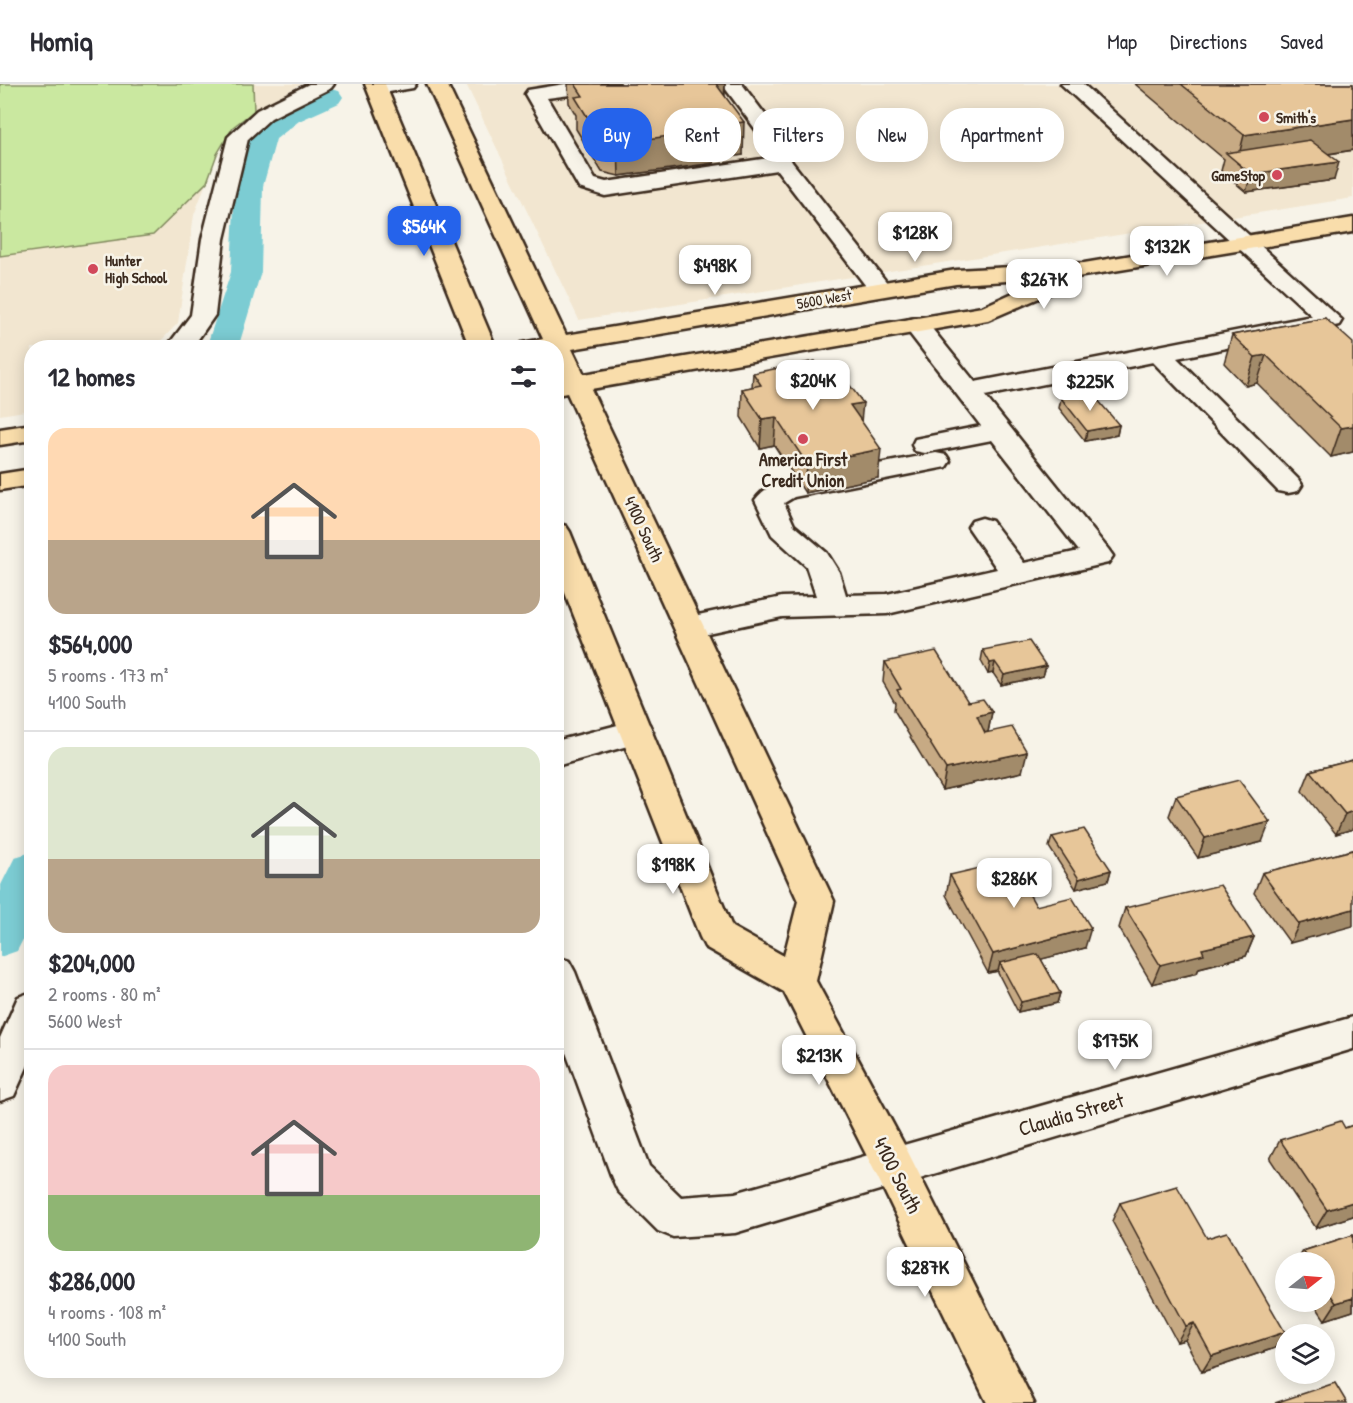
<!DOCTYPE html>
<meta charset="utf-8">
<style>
body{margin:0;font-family:"Patrick Hand",sans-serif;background:#f7f7f7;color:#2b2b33;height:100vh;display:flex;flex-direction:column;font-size:22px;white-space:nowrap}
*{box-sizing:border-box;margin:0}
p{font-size:20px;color:#7c7c81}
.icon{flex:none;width:33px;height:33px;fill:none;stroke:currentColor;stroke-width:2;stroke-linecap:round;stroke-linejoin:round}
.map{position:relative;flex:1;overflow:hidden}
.drawer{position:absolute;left:24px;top:256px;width:540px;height:1038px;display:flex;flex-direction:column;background:#fff;border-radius:24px;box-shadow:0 3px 15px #0003}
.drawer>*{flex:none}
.hud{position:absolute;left:582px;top:24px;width:570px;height:54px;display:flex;gap:12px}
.needle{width:39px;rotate:73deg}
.fabs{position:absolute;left:1275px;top:1168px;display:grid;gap:12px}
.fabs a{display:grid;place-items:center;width:60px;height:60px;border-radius:50%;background:#fff;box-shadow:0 3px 15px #0003;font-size:30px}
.price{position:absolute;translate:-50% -51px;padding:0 14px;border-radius:12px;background:#fff;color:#222;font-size:20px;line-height:39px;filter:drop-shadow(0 2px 3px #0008)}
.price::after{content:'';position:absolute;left:50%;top:36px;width:18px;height:14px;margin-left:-9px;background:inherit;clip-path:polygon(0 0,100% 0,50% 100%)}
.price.selected{background:#2563eb;color:#fff}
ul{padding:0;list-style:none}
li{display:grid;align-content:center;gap:12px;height:318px;padding:0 24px}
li+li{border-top:2px solid #e1e1e2}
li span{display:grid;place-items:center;height:186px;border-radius:18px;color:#555}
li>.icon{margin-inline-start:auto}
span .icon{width:108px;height:108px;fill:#fffc;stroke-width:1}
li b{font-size:26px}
h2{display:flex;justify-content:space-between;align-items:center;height:72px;padding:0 24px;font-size:26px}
.pill{padding:0 21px;border-radius:24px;background:#fff;box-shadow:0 3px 15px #0003;font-size:21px;line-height:54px}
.pill.selected{background:#2563eb;color:#fff}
header{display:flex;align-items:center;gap:36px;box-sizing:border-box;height:84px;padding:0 30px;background:#fff;border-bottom:2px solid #e1e1e2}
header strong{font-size:28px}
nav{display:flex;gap:33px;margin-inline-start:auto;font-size:21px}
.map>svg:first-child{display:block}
.built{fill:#f2e6d0}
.green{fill:#cae8a0;stroke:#82895f;stroke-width:1.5}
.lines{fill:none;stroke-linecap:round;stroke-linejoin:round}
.canal{fill:#7bccd3;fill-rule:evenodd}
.minor-casing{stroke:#3b2a1e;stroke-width:5}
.major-casing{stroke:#3b2a1e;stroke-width:5}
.minor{fill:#f7f3e8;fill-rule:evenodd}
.major{fill:#f9ddab;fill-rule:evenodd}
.wall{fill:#c7aa84;stroke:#3b2a1e;stroke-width:1.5}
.shaded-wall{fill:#a28b6b;stroke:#3b2a1e;stroke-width:1.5}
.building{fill:#e7c699;stroke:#3b2a1e;stroke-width:1.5}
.poi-dot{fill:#d1495b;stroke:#f7f3e8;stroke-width:2}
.labels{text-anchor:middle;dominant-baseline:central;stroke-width:5;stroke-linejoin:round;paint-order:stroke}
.far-poi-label{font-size:15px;font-weight:bold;fill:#3b2a1e;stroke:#f7f3e8;text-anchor:start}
.far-street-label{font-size:15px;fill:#3b2a1e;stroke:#f7f3e8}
.poi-label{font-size:18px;font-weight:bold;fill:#3b2a1e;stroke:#f7f3e8}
.street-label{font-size:18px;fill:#3b2a1e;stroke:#f7f3e8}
.near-street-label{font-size:21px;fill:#3b2a1e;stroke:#f7f3e8}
</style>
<header>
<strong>Homiq</strong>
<nav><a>Map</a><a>Directions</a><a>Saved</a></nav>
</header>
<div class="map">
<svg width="1353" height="1319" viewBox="0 0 1353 1319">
<rect width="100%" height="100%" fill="#f7f3e8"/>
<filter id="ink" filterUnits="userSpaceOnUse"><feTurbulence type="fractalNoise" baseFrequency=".0167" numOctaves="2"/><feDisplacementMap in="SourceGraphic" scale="12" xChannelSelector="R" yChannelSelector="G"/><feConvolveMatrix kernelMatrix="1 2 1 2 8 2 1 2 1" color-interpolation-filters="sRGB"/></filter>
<g filter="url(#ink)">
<path class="built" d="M0,0H301L254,27L233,43L217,70L194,131L178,239L154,264H32L31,326L0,331Z
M466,0H1353V114L579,236Z"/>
<path class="green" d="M0,0H253L254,27L233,43L217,70L207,98L153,151L0,172Z"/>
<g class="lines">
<path class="canal" d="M330,5L339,7L343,13L339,19L299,37L276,55L263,102L261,188L238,264H206L231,188L235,102L249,52L281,25Z
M32,768V838L17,867L0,873V803L15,773Z"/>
<g class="minor-casing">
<path id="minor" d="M309,0H334L331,4L271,34L248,55L224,155L215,231L192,264H166L191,231L202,155L228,53L257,26Z
M370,0H416L413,4L377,10L370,8L367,4Z
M565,0H619L616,4L609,6L547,14L595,95L606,98L769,74L756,46L722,0H742L776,45L792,78L892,205L888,210H872L777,86L605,112L579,104L525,10L528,6Z
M1061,0H1083L1342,236L1339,241L1330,243L1177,274L1298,395L1302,401L1298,407L1288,409L1278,407L1153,278L985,312L1108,465L1113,472L1108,479L887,530L782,533L689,553L678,550L674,543L678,536L689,533L782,513L816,512L806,482L772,451L755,416C762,406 773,400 785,398L936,369L946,371L950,377L946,383L794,413L784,419L794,441L827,469L839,488L846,511L887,510L997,485L968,443L972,437L982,434L992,437L1024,479L1079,467L992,356L925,369L915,367L912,361L915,355L981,342L907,246L904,241L907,236L916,234L925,236L975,298L1312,232Z
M637,636L649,640L653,648L649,656L556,682V657Z
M556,873L569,877L575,888L649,1082L681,1113L735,1109L1353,933V965L735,1149L673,1153L658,1147L618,1107L612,1094L556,941Z
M32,908V972L14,1012L0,1017V954L18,913Z"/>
</g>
<g class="major-casing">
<path id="major" d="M365,0H385L496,264H470Z
M427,0H447L566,251L956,186L1084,179L1353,134V148L1077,193L1074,199L988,236L591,305L834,817L816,897L908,1068L1034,1319H987L878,1094L784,908L705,863L700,853L556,486V439L566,442L570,448L732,843L784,872L798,817L567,309L556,311V295L561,294L556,285V264H518L522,259L543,255ZM1044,195L982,223L584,290L572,265L956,200Z
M32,340V356L0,361V345Z
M32,385V401L0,406V390Z"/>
</g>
<use href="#minor" class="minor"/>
<use href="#major" class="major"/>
</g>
<path class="wall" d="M568,0H725V12L743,71L714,75V79L619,92L602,88L576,45V31L569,19Z
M1135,0H1353V66L1329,70L1334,96L1246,108L1221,87L1224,75Z
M1325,234L1353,368L1331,373L1257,299L1246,302L1224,279L1232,251Z
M753,289L861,336L878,394L805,409L774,361L760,364L741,333L742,305L752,303Z
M1061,314L1119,341L1117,351L1085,357L1059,324Z
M983,566L1046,582L1043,592L1001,601L993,589L988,590L981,577Z
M885,578L968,618L992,628L988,648L1022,688L942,706L894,626L895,619L883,598Z
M1353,676V745L1336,750L1302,707L1310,687Z
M1176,712L1262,758L1198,774L1169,732Z
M1052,753L1111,786L1108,797L1076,805L1049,763Z
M1353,766L1290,859L1254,809L1262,789Z
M950,791L1036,822L1085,864L1041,875L1060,909L1057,919L1018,928L998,889V887L988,889L946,811Z
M1125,824L1254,853L1246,872L1199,884L1197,889L1152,900L1119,844Z
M1353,1041V1132L1316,1144L1270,1075L1280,1056L1345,1044Z
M1120,1119L1207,1154L1285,1248L1275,1264L1202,1288L1185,1256L1177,1258L1112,1137Z
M1353,1151V1227L1325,1236L1313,1218H1324V1179H1296L1303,1167Z"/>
<path class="shaded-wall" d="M705,0H725L724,15Z
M1353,35V66L1242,83L1237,79L1244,51Z
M744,38L743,71L714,75V79L619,92L618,59L712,42Z
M1339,78L1334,96L1246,108L1251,90Z
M1266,271L1257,299L1246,302L1255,273Z
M863,319L860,348L850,321Z
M776,333L774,361L760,364L762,335Z
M1119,341L1117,351L1085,357L1087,347Z
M1353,342V368L1331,373L1341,344Z
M881,365L878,394L805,409L807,380Z
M995,578L993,589L988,590L990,579Z
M1046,582L1043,592L1001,601L1004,591Z
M992,628L988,648L973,652L977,632Z
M1027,668L1022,688L942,706L946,685Z
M1353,727V745L1336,750L1345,730Z
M1270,738L1262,758L1198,774L1205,754Z
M1111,786L1108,797L1076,805L1079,795Z
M1353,825V842L1290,859L1299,840Z
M1091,844L1085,864L1003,885L1000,879L998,887L988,889L993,870Z
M1254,853L1246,872L1199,884L1197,889L1152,900L1160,881L1202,865Z
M1060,909L1057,919L1018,928L1021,918Z
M1353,1118V1132L1316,1144L1327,1126Z
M1353,1214V1227L1325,1236L1336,1219Z
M1194,1239L1185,1256L1177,1258L1186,1242Z
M1285,1248L1275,1264L1202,1288L1212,1272Z"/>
<path class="building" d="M575,0H716L744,38L712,42L714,46L618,59L601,55L575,13L583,12Z
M1181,0H1353V35L1244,51Z
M1310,56L1339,78L1251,90L1226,69Z
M1325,234L1353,259V342L1341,344L1266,271L1255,273L1232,251Z
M815,277L822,287L837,284L863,319L850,321L881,365L807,380L776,333L762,335L742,305L761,301L753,289Z
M1092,309L1119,341L1087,347L1061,314Z
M1029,557L1046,582L1004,591L995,578L990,579L983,566Z
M936,567L968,618L983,615L992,628L977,632L985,649L1012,643L1027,668L946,685L897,606L901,605L885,578Z
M1353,676V727L1345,730L1310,687Z
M1239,696L1270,738L1205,754L1176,712Z
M1084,745L1111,786L1079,795L1052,753Z
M1353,766V825L1299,840L1262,789Z
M1010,777L1036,822L1072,813L1091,844L993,870L950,791Z
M1220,801L1254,853L1202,865L1204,870L1160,881L1125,824Z
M1038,870L1060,909L1021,918L1000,879Z
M1341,1037L1345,1044L1353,1041V1118L1327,1126L1280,1056Z
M1177,1102L1207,1154L1227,1148L1285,1248L1212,1272L1194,1239L1186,1242L1120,1119Z
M1353,1151V1214L1336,1219L1324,1201V1179H1311L1303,1167Z
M1335,1299L1347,1319H1275Z"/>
</g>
<g class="poi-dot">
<circle cx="1264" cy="33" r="6"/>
<circle cx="1277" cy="91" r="6"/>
<circle cx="93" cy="185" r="6"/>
<circle cx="803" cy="355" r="6"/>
</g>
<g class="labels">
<g class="far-poi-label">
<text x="1276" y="33">Smith's</text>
<text x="1265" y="91" text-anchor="end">GameStop</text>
<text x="105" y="176">Hunter<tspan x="105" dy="17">High School</tspan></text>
</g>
<g class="far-street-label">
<text transform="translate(824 215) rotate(-10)">5600 West</text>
</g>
<g class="poi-label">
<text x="803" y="375">America First<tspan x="803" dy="21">Credit Union</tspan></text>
</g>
<g class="street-label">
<text transform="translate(644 445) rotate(65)">4100 South</text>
</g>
<g class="near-street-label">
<text transform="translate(1071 1030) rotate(-16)">Claudia Street</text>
<text transform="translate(898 1091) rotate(63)">4100 South</text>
</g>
</g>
</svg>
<div class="fabs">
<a><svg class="needle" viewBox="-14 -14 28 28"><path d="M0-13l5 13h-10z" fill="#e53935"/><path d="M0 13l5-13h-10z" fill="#7c7c81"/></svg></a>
<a><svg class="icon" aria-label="layers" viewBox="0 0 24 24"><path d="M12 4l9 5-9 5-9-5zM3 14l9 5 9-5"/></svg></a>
</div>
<b class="price selected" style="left:424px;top:173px">$564K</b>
<b class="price" style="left:915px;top:179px">$128K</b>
<b class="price" style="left:1167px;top:193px">$132K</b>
<b class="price" style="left:715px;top:212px">$498K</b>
<b class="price" style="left:1044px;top:226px">$267K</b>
<b class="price" style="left:813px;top:327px">$204K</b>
<b class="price" style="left:1090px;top:328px">$225K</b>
<b class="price" style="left:673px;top:811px">$198K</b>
<b class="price" style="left:1014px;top:825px">$286K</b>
<b class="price" style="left:1115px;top:987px">$175K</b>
<b class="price" style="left:819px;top:1002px">$213K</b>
<b class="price" style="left:925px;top:1214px">$287K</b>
<div class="hud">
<a class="pill selected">Buy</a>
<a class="pill">Rent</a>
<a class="pill">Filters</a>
<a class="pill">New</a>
<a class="pill">Apartment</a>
</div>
<section class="drawer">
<h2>12 homes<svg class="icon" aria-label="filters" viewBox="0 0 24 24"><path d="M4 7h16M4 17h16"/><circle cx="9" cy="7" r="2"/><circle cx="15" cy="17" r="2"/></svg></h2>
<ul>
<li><span style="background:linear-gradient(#ffd9b3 60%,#b9a48a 0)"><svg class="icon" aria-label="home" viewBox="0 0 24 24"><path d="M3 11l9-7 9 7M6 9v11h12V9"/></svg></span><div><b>$564,000</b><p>5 rooms · 173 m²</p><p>4100 South</p></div></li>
<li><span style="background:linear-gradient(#dfe7d0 60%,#b9a48a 0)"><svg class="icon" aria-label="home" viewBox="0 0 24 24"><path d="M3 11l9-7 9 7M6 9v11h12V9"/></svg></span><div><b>$204,000</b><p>2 rooms · 80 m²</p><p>5600 West</p></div></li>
<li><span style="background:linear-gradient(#f6c9c9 70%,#8fb573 0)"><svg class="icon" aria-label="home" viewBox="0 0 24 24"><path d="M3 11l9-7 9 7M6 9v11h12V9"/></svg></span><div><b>$286,000</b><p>4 rooms · 108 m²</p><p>4100 South</p></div></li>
</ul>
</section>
</div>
